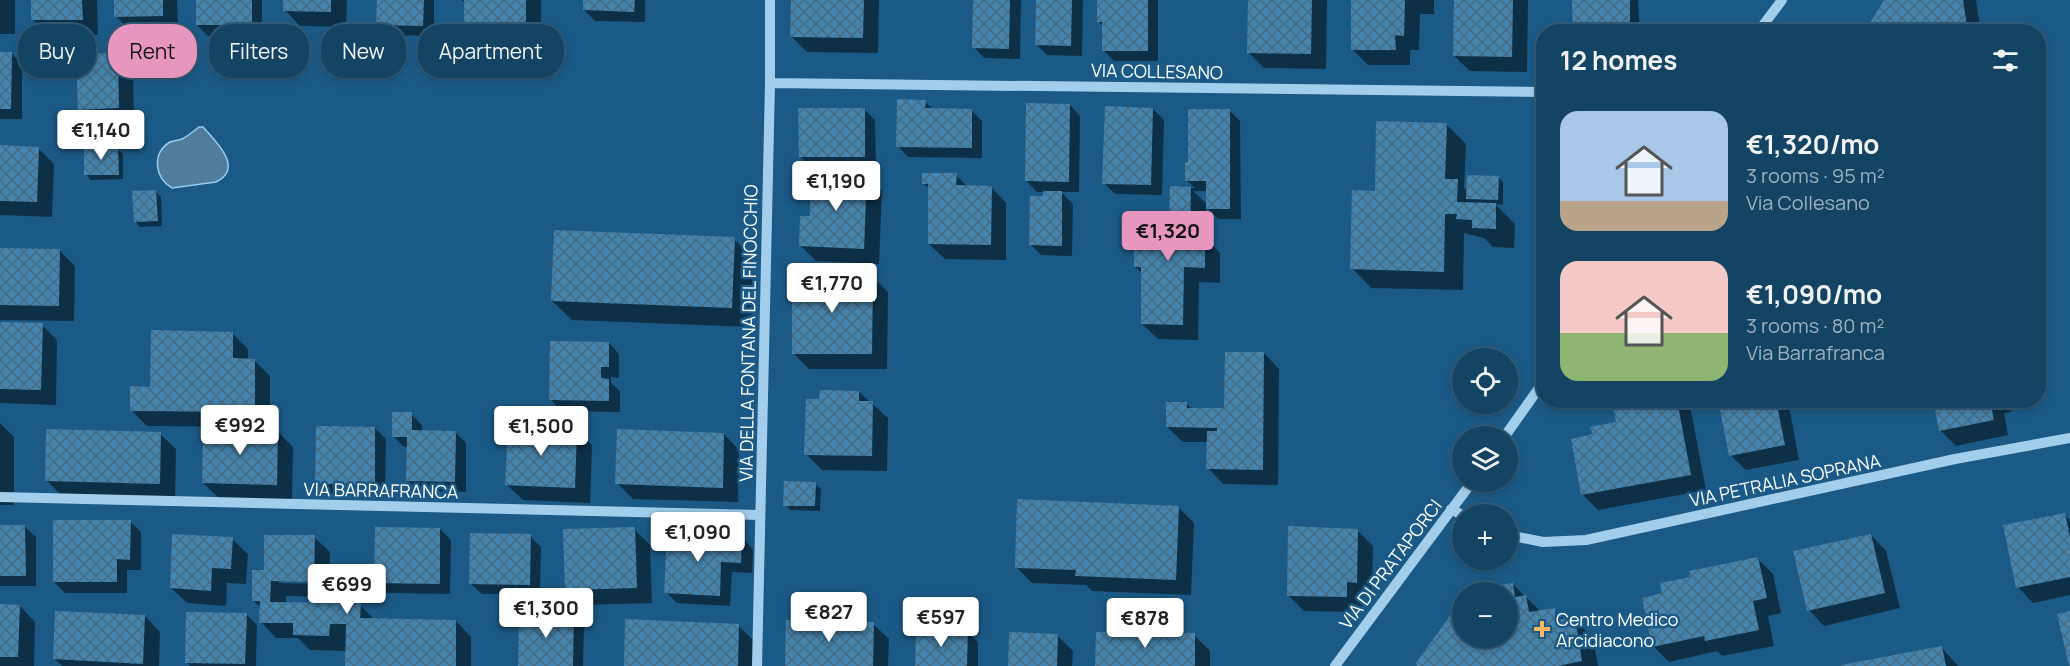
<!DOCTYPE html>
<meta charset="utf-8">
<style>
body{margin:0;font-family:Manrope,sans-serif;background:#1d4b6a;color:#f1f3f6;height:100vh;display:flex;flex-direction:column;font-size:22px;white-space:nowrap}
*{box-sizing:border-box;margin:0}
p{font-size:20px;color:#9db0bf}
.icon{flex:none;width:33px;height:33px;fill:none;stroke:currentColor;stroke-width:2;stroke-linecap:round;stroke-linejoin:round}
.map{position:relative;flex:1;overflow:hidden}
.drawer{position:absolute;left:1536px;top:24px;width:510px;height:384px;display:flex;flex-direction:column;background:#144464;border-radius:24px;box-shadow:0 3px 9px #0003,0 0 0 2px #335c78}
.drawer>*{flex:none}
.top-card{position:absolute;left:18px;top:24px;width:570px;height:54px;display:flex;gap:12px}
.controls{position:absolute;left:1452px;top:348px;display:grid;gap:12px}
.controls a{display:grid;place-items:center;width:66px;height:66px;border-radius:50%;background:#144464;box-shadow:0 3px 9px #0003,0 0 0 2px #335c78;font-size:30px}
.price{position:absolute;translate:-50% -51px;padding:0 14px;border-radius:6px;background:#fff;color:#222;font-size:20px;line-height:39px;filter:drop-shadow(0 2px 3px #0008)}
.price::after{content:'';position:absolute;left:50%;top:36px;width:18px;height:14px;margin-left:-9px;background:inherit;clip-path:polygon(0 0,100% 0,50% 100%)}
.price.active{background:#e797bd;color:#111}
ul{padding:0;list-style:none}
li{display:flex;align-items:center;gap:18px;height:150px;padding:0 24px}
li span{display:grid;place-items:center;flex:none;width:168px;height:120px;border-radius:18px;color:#555}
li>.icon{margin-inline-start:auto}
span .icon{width:72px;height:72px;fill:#fffc;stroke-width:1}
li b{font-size:26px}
h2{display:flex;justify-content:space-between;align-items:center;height:72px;padding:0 24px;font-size:26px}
.pill{padding:0 21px;border-radius:24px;background:#144464;box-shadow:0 3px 9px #0003,0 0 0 2px #335c78;font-size:21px;line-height:54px}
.pill.active{background:#e797bd;color:#111}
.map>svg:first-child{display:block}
.water{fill:#517d9d;stroke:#96cced;stroke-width:1.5}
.shadow{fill:#0007;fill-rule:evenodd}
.building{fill:url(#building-cross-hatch)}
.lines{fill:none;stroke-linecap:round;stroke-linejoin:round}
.minor{stroke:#a3ceeb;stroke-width:10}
.poi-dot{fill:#fcb860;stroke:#1b5a86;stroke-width:2}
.labels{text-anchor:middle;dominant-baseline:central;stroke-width:5;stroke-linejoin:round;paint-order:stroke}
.street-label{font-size:18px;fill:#fff;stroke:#1b5a86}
.poi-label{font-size:18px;fill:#fff;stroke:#1b5a86;text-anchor:start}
</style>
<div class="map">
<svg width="2070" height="666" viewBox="0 0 2070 666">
<defs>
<pattern id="building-cross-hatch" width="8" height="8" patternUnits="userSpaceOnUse" patternTransform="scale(1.5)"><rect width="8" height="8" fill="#4484af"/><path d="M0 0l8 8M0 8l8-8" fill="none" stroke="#486b82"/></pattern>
</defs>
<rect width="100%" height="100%" fill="#1b5a86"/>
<path class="water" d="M199,127H203C215,141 245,168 216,182L172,188C155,178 151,154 170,142C175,140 179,141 184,138C189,135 194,131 199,127Z"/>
<path class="shadow" d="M0,0H15V34H0Z
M32,0H97L98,35H48L33,20Z
M116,0H177L178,31L131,32L116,16Z
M197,0H262V36H208L197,25Z
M285,0H347L346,27L300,26L285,10Z
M378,0H434V36L389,35L378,24Z
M461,0H541V38L482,39L466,23V2Z
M584,0H645V22L595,21L584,10Z
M792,0H879L878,53L807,52L791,36Z
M975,0H1021L1020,59L984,58L974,47Z
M1037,0H1083L1082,56L1047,55L1036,44Z
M1099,0H1158V61H1114L1103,50V26L1098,21Z
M1249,0H1327L1326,69L1264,68L1248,52Z
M1353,0H1434V14H1420L1419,50H1410V65H1368L1353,50Z
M1455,0H1528L1527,72L1470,71L1454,56Z
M1574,0H1638L1640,32H1574Z
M1886,0H1976L1981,32H1881L1872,23Z
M0,54H12L22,65V119H0Z
M117,54L133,70L134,123L95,124L80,109Z
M925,102L933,109L972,111L982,121V158L908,157L898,146Z
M1070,105L1080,116L1079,192H1061L1073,204L1072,256L1041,255L1030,244L1044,192H1037L1026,181Z
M864,109L875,120L876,167L811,168L801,157Z
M1153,109L1164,120L1162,195L1115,194L1104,183Z
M1229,110L1240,121L1241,219H1218L1206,207V238L1220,253V283L1199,282L1198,340L1158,339L1142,324L1143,274L1135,267L1170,231L1171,188H1195L1186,180L1190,164ZM1193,191H1207L1208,205Z
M1446,124L1466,144L1464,188L1468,191L1498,177L1503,182V205L1495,204L1515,224L1514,248L1493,247L1484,238L1464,233L1463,290L1371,288L1352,268L1376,193Z
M0,147L38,148L54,164L52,217L0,215Z
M117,149L123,154V179L91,180L86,174Z
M956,175L968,187H991L1006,203V260L945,259L929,244L930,189L924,184Z
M866,176L882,191L879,264L816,261L801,246L811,218Z
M156,192L161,197L162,226L140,227L135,221Z
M734,239L753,258L751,327L572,320L552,301Z
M0,249L59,250L75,266L74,321L0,320Z
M872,277L888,292L887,369H809L794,354Z
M0,324L42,325L57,340L56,405L0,403Z
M232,333L248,349V360L255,361L270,376V427L147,426L131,410L152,388Z
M609,343L619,354V378L611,377V383L620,391V412L561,411L551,400Z
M1264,353L1279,369L1278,485L1223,484L1208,468V442H1183L1167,427L1187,404L1192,409L1225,410Z
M859,392L888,418L887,471L822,470L806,454L821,401Z
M1613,400H1689L1706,490L1598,510L1583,495L1596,435L1618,423Z
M1720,400H1788L1799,460L1746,470L1730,455Z
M1934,400H2008L2011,412L2004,413L2008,435L1956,446L1940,430Z
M411,414L422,425V432H455L466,443V492L418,491L407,480L408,447H404L393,436Z
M0,423L14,437V505H0Z
M375,428L386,439L385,494H328L317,483Z
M576,430L592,445L590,503L523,500L507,485Z
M277,431L293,447L292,500L219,498L203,483Z
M160,434L176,449L175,499L62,496L46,480Z
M724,434L739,450L738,502L633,499L617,483Z
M815,484L821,489L820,511L790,510L785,505Z
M1178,507L1194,523L1191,595L1092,591L1086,585L1032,583L1016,567Z
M2064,515L2070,520V595L2033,603L2018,587Z
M130,521L141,532V570H127V593H65L54,582Z
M0,527H25L36,537V586H0Z
M440,529L451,540L450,594L387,593L376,582Z
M634,529L650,545L652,603L582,605L567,589Z
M1357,530L1373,546L1372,597H1362V612L1304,611L1288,595Z
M1871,535L1886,551L1900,608L1824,626L1809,610Z
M530,536L541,547L540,595L482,594L471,584Z
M314,537L330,552L329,597L286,596V604L360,605L375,620L456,621L471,637V666H347V651L310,650L298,638H276L261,622V608L253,600L265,572ZM279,580L322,581V584L279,583Z
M742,538L753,549L752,573L732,572L730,606L677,603L666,592Z
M232,539L248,554L246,584L227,583L226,606L187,603L171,588Z
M1757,558L1773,574L1781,613L1768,616L1774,646L1722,656L1717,651L1669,662L1653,646L1692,578Z
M1513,584L1541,612L1554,610L1565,620L1574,619L1593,638L1598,666H1419L1418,663L1462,602V638H1508V592H1469Z
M0,606H20L35,622L34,666H0Z
M246,614L257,625L256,666H190L186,662Z
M573,615L584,626L583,666H519Z
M145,616L160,632L159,666H62L55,659Z
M873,624L889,639L888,666H787Z
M738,625L754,641L753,666H625Z
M967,631L978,642V666H917Z
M1057,635L1073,651L1072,666H1009Z
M1194,635L1210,651V666H1097Z
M1942,648L1958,666H1843Z"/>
<path class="building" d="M31,0H82L83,20H31Z
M114,0H163V16L114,17Z
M196,0H252V25H196Z
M283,0H331V12L283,11Z
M377,0H424L423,26L376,25Z
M464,0H526V23L464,24Z
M583,0H635L634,12L583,10Z
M791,0H864L863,38L790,37Z
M973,0H1010L1009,49L972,48Z
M1036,0H1072L1071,46L1035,45Z
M1097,0H1148V51H1102V22H1097Z
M1248,0H1312L1311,54L1247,53Z
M1351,0H1405L1404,36L1395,35L1396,50H1351Z
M1454,0H1513L1512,57L1453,56Z
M1572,0H1630V32H1573Z
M1884,0H1963L1968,32H1882L1870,23Z
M0,52H12L11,109H0Z
M118,53L119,108L78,110L76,54Z
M897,99L926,100L925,108L972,109V148L896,147Z
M1026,103L1070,104L1069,182L1025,181Z
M1105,106L1153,108L1151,185L1102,184Z
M798,108H865V157H799Z
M1188,109H1230V209H1206V181H1185V163L1188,162Z
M1376,121L1447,123L1445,179H1458L1457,202L1496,203V229L1472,228V220L1456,219L1457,214H1445L1444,272L1350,269L1352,190L1375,191Z
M0,145L39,147L37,202L0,201Z
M118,147L119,175H84V148Z
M811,172L867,174L864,249L799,246L800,216H810Z
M922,173H957L956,185L992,186L991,245L928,244V184H922Z
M1467,175L1499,176L1498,200L1466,199Z
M1170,186L1191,187L1190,236H1205V268L1184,267L1183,325L1141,324V267H1134V229L1169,230Z
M156,190L158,221L134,222L132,191Z
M1043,191H1062V246L1029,245L1030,196H1043Z
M554,230L735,237L732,308L551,301Z
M0,248L60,249L59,306L0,305Z
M792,275H873L872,354H792Z
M0,322L43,323L41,390L0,389Z
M151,330L233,332V358L255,359V412L130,411V386L150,387Z
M550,341L609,342V367H601V378L609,379V401L549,400Z
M1225,352H1264L1263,470L1206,469L1207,431H1217V428L1166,427V402H1187V408H1224Z
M820,390L859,391V401H873L872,456L804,455L806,399H819Z
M1612,400H1677L1691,475L1581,495L1571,439L1593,434L1590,427L1616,422Z
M1718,400H1776L1785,445L1729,456Z
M1933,400H1990L1994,420L1939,431Z
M392,412H412V430L456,431L455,482L406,481L407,437H392Z
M508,425L577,428L575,488L505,485Z
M316,426L375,427V484H315Z
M203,428L278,430L277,485L202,483Z
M46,429L161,432L160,484L45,481Z
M617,429L724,433L723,488L615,484Z
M784,481L816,482L815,506H783Z
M1017,499L1179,506L1176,580L1075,576L1076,570L1015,568Z
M2065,513L2070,537V577L2016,588L2003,525Z
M53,520H131L130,560L117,559V582H53Z
M0,525H25L26,576H0Z
M1288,526L1358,529L1357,583L1347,582V597L1287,596Z
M375,527L440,528V584L374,583Z
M635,527L637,588L565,590L563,529Z
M470,533L531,534L530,585L469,584Z
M172,534L233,537L231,569L212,568L211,591L170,588Z
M667,534L742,537L741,563L721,562L720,596L664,593Z
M1871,534L1885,593L1807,611L1793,551Z
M264,535H315L314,582L271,581L270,602L361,603L360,618L456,620V666H345L346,624H330L329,636L293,635V623H259L260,601H252V570H264Z
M1758,557L1767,598L1753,601L1759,630L1705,641L1704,636L1652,647L1642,598L1662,593L1660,583L1690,577L1689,571Z
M1513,583L1515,597L1526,595L1529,612L1555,608L1556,620L1575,617L1582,661L1558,666H1417L1416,663L1462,599V638H1508V592H1468L1470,590Z
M0,604L20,605L18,657H0Z
M55,611L145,615L143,664L53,659Z
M2070,611V666H2069L2057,614Z
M186,612L247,613L245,664L185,663Z
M519,612L574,613L573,666H518Z
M625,619L739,624L738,666H624Z
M786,620L874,622L873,666H785Z
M916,629L968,630L967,666H915Z
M1009,632L1058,634L1057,666H1008Z
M1096,632L1195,633V666H1095Z
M1942,646L1946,666H1841V665Z"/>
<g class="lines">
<path class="minor" d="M1758,32L1782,0
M770,83L1544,92
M1505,436L1544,381
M0,497L760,515
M1451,509L1462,515
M1508,535L1543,542L1586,540L1955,459L2070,438
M757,666L770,83V0
M1335,666L1472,482"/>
</g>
<path class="poi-dot" d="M1539 620h6v6h6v6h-6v6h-6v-6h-6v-6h6z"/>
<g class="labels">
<g class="street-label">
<text transform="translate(1157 71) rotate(1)">VIA COLLESANO</text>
<text transform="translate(748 333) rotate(-89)">VIA DELLA FONTANA DEL FINOCCHIO</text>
<text transform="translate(1785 480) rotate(-12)">VIA PETRALIA SOPRANA</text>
<text transform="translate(381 490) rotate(1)">VIA BARRAFRANCA</text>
<text transform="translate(1390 564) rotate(-53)">VIA DI PRATAPORCI</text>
</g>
<g class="poi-label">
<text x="1556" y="619">Centro Medico<tspan x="1556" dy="21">Arcidiacono</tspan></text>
</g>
</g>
</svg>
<div class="controls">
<a><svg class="icon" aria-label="locate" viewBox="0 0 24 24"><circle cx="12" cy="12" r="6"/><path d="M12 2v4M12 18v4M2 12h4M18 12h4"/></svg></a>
<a><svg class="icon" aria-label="layers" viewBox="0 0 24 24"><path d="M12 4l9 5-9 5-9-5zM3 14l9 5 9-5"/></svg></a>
<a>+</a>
<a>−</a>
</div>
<b class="price" style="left:101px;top:161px">€1,140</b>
<b class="price" style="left:836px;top:212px">€1,190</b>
<b class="price active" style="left:1168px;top:262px">€1,320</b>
<b class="price" style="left:832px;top:314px">€1,770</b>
<b class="price" style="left:240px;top:456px">€992</b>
<b class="price" style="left:541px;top:457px">€1,500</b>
<b class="price" style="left:698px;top:563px">€1,090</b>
<b class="price" style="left:347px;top:615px">€699</b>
<b class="price" style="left:546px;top:639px">€1,300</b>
<b class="price" style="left:829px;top:643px">€827</b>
<b class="price" style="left:941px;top:648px">€597</b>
<b class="price" style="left:1145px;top:649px">€878</b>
<div class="top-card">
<a class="pill">Buy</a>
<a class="pill active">Rent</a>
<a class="pill">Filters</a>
<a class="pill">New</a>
<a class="pill">Apartment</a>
</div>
<section class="drawer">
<h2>12 homes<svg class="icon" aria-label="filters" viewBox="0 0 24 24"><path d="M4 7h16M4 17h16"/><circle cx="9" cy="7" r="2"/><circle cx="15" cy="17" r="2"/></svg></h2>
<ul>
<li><span style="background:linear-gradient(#a9c7e8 75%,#b9a48a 0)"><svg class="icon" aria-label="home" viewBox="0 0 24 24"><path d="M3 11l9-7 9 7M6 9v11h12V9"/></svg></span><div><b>€1,320/mo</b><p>3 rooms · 95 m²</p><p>Via Collesano</p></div></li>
<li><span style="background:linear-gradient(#f6c9c9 60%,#8fb573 0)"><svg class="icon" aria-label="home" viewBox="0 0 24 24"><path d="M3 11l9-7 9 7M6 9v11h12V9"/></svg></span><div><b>€1,090/mo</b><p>3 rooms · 80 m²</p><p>Via Barrafranca</p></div></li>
</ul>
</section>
</div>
